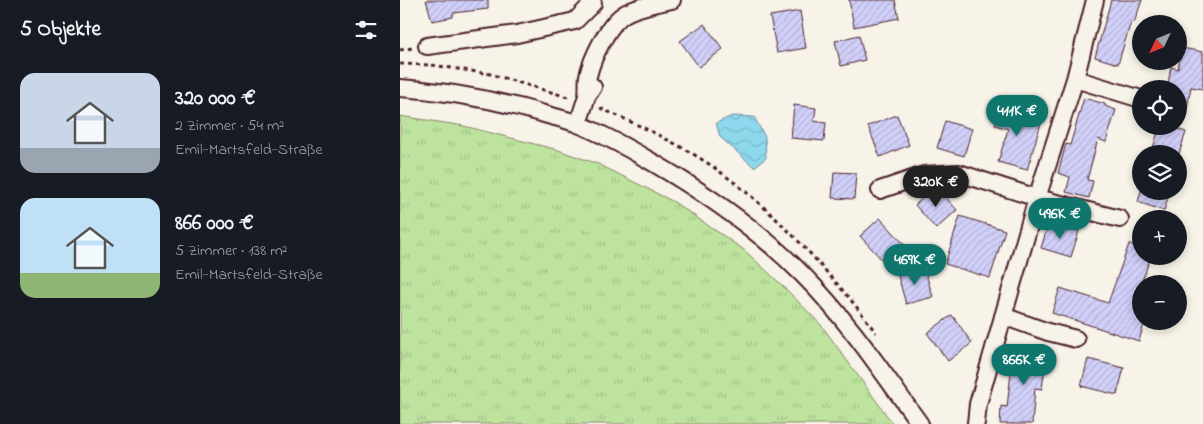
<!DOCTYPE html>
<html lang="de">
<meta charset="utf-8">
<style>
body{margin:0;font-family:"Indie Flower",sans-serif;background:#20242c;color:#f1f3f6;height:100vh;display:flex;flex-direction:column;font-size:19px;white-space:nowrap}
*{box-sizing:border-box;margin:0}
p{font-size:16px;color:#9ea1a6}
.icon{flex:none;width:28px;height:28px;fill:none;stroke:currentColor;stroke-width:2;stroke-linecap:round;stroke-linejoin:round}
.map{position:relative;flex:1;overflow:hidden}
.sheet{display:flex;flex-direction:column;background:#171b24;width:400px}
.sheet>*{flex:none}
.needle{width:32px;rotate:227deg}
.tools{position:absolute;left:732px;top:15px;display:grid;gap:10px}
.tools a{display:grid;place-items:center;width:55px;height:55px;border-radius:50%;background:#171b24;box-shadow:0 2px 8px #0003;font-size:25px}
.price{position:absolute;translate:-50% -42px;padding:0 11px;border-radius:18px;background:#0f766e;color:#fff;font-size:16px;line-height:32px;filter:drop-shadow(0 1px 2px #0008)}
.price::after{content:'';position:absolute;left:50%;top:30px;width:15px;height:11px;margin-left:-8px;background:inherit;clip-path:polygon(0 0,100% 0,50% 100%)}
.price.active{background:#222;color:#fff}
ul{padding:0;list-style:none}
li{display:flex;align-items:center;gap:15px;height:125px;padding:0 20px}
li span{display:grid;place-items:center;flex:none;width:140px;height:100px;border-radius:15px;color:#555}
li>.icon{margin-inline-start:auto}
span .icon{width:60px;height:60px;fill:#fffc;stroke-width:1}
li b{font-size:21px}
h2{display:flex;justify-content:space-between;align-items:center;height:60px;padding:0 20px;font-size:21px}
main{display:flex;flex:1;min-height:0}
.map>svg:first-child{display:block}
.grass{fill:url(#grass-tufts);stroke:#848164}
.water{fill:url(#water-waves);stroke:#728e9f}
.building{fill:url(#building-hatch);stroke:#4a1f2b}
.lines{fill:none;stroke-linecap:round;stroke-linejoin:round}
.minor-casing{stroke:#4a1f2b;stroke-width:20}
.path{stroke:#4a1f2b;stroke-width:3;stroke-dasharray:4 4;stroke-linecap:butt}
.minor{stroke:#f7f3e8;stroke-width:16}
</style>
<main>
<section class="sheet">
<h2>5 Objekte<svg class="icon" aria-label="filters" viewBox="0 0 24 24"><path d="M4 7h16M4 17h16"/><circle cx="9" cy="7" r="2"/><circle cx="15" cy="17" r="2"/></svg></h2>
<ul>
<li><span style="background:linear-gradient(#c9d6e8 75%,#9aa5b1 0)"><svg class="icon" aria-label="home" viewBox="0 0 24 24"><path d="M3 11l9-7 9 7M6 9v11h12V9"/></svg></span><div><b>320 000 €</b><p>2 Zimmer · 54 m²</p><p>Emil-Martsfeld-Straße</p></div></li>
<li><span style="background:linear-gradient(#bfe0f5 75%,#8fb573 0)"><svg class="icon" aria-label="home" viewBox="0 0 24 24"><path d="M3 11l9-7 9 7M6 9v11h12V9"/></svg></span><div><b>866 000 €</b><p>5 Zimmer · 138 m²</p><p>Emil-Martsfeld-Straße</p></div></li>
</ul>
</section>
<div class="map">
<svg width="803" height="424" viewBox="0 0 803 424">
<defs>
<pattern id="grass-tufts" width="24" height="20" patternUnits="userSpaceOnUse" patternTransform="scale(1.25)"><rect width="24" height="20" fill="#bde39e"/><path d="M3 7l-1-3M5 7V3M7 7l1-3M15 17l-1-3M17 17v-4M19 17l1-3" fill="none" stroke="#a4c288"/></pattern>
<pattern id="water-waves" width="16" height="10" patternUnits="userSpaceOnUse" patternTransform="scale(1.25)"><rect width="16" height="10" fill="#8dd8ed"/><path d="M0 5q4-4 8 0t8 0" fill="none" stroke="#7bb9cb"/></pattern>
<pattern id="building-hatch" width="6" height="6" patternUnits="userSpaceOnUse" patternTransform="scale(1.25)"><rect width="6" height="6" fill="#d0d0f9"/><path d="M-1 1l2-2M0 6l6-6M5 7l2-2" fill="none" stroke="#b4b2d6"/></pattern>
</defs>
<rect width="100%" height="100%" fill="#f7f3e8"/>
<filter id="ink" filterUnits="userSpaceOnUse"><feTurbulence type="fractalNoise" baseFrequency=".02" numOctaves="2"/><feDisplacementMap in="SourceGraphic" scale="10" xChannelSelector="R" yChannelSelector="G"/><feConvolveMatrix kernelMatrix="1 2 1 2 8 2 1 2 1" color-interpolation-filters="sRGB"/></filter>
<g filter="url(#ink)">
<path class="grass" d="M0,116L64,126L158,150L198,164L274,202L344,250L384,287L422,326L493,424H0Z"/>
<path class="water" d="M332,116L354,117L365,137L366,158L354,167L320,137L316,123Z"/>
<path class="building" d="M26,0H88V9L53,13V17L32,21Z
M449,0H495L499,18L454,27Z
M711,0H742L734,23L731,22L718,64L695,57Z
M400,11L406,48L377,53L370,16Z
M304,24L323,49L299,67L280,41Z
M459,35L465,60L441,66L435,41Z
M782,48L803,52V89L791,87L785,119L779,118V89H767L771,67L778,69Z
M684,98L705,104V106L716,110L706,142L698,139L687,180L693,181L689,198L666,192L670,177L658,173L666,144L670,145Z
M602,103L622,110L620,117L641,123L627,170L598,162L608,129L595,125Z
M394,105L416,108L414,121L426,123L424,141L391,138Z
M497,115L509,145L480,157L468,126Z
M545,121L572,129L564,156L537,148Z
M760,126H769L786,132L779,154H761L752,151Z
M434,172L456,173L454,199L432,198Z
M536,186L557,210L536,229L515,205Z
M741,191H770L764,211L738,202Z
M560,216L605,230L590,278L545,264Z
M480,218L504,244L484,262L460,236Z
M649,222L679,231L671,257L641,248Z
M729,244L741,248V256H751L736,298L741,300V321H745L739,341L652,313L660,288L708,303Z
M524,268L533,297L506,304L498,276Z
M552,315L572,343L548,361L527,333Z
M614,347L647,351L642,389L635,388L632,424H600L601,406L607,407Z
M688,359L724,368L717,395L681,386Z"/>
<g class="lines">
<g class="minor-casing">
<path id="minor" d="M27,46L117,34L175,21L193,3
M675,79L741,99
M0,88C48,91 95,100 141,113C153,117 166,119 178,124C203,134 228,148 252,162C307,194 359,230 403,275C448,320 483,373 520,424
M187,96C188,89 187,82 188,76C192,58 209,22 226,13C240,6 257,3 272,0
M178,124L187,96L193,87
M480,190L524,175L559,173L637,198L720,219
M603,316L648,332L676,339
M576,423L578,404L637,198L675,79L695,0"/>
</g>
<path class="path" d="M0,50L12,48
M0,64L32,65L90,74L171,98
M200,108C234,123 267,138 298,157C349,189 392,232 431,277C447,295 462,313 476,333
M779,231L781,232"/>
<use href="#minor" class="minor"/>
</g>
</g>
</svg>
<div class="tools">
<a><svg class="needle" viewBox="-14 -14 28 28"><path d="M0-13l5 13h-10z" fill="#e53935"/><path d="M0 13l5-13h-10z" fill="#9ea1a6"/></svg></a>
<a><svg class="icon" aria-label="locate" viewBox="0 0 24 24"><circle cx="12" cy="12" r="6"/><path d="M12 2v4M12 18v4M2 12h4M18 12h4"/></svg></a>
<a><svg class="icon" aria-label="layers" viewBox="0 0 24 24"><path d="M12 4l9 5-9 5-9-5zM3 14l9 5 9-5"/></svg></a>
<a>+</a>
<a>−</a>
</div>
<b class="price" style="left:617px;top:137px">411K €</b>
<b class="price active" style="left:536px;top:208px">320K €</b>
<b class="price" style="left:660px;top:240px">496K €</b>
<b class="price" style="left:515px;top:286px">469K €</b>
<b class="price" style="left:624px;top:386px">866K €</b>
</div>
</main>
